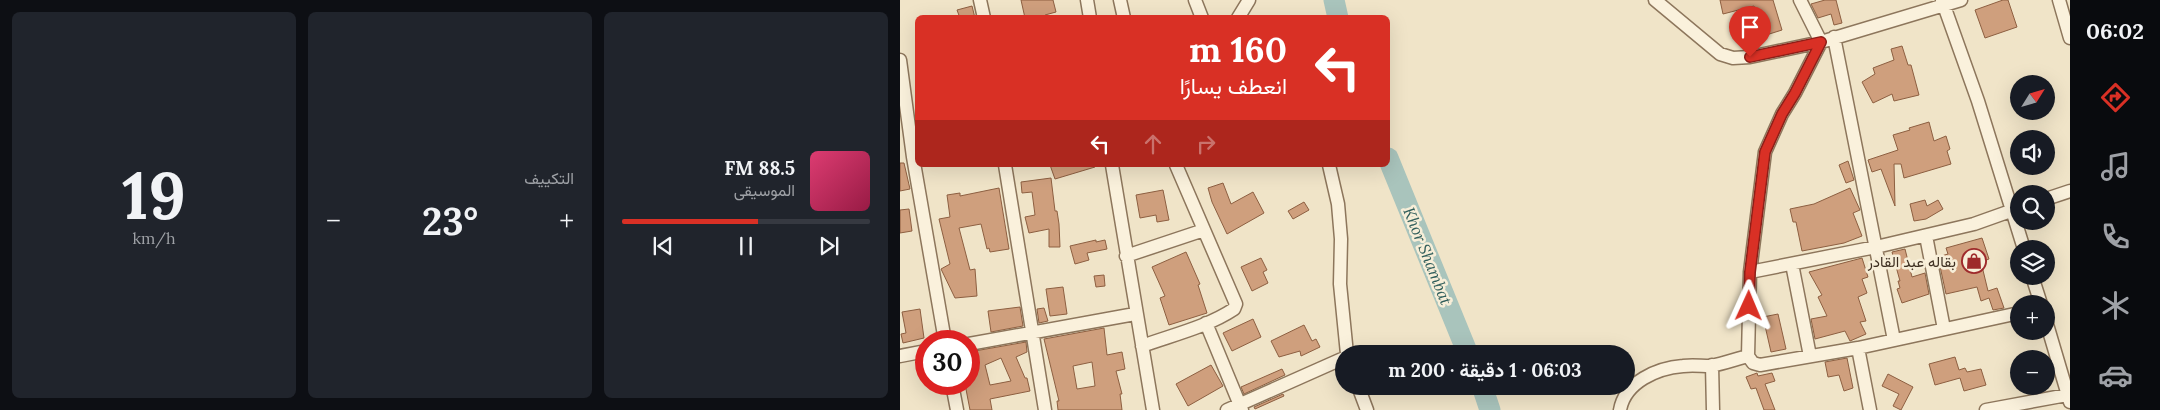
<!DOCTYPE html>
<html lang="ar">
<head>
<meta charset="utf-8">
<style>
  :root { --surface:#171b24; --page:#20242c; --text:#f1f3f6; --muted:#9ea1a6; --line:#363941; --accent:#d93025 }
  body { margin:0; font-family:Lora,Vazirmatn,serif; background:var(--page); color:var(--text); direction:rtl; height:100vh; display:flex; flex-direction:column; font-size:19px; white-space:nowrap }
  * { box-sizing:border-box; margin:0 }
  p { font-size:16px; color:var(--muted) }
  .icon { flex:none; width:28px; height:28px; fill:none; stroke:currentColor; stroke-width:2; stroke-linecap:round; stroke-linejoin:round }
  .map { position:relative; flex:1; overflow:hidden; direction:ltr }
  .drawer { display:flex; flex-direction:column; gap:12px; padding:12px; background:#0d0f14; width:900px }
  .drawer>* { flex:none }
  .guide { position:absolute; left:15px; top:15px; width:475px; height:152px; border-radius:8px; box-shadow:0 5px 20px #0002; direction:rtl; background:#d93025; color:#fff; overflow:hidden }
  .needle { width:32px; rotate:53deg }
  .fabs { position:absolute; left:1110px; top:75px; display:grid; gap:10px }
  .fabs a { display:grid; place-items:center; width:45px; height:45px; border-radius:50%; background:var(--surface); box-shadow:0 5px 20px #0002; font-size:25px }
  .speed { position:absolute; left:15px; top:330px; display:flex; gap:10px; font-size:25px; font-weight:700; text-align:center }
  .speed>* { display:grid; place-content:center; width:65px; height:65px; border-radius:50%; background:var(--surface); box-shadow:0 5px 20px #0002; line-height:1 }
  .speed .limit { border:8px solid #d22; background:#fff; color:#111 }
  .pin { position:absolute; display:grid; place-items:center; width:42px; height:42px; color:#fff; margin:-51px -21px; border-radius:50% 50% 50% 0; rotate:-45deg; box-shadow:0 0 5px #0007 }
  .pin .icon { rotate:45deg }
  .me { position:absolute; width:55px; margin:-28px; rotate:1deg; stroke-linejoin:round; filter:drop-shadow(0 0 4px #0008) }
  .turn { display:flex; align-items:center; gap:18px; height:105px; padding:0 20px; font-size:22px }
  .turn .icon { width:65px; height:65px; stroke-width:2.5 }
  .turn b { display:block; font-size:35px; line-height:42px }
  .lanes { display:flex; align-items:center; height:48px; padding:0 20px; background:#0003; justify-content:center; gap:25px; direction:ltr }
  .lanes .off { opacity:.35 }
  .big { font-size:38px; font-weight:700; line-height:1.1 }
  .drawer .tile { flex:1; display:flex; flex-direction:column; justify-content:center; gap:8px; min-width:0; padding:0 18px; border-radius:8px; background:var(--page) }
  .drawer .dial { align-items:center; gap:0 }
  .dial b { font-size:65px; line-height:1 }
  .song { display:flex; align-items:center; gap:15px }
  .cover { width:60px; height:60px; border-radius:8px; background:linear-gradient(135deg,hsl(340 70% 55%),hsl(340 70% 35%)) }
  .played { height:5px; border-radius:2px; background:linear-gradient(90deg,var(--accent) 55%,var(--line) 55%) }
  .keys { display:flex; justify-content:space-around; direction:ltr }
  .heat { display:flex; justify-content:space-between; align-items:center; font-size:28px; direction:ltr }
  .drawer .tiles { flex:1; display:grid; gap:12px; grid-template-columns:repeat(3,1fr) }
  .trip { position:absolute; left:435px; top:345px; width:300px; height:50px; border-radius:25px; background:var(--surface); box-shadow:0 5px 20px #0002; font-weight:700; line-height:50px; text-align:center; direction:rtl }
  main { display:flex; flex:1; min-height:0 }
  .menu { display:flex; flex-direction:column; width:90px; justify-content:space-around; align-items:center; background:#090b0e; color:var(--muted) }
  .menu .icon { width:35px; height:35px }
  .menu .active { color:var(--accent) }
  .menu b { font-size:22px; color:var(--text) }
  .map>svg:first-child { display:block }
</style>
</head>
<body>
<main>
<nav class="menu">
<b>06:02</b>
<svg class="icon active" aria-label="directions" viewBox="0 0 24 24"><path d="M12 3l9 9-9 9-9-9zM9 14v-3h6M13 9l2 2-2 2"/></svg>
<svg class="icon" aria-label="music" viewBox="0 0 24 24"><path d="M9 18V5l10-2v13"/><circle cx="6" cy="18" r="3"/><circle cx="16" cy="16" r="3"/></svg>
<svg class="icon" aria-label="phone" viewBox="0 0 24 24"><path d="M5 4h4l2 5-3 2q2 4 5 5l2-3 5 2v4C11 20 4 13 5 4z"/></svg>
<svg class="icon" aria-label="climate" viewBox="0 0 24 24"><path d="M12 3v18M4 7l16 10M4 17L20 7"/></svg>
<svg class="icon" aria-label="car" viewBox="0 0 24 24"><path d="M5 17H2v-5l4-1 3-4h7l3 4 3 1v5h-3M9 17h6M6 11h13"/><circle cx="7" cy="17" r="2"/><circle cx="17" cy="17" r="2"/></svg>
</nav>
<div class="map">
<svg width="1170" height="410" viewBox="0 0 1170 410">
  <rect width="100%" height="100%" fill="#f0e4c8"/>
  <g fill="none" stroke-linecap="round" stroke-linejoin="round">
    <path stroke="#a9c4bc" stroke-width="21" d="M434 0 438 18
      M488 158 568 354
      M582 386 590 410"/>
  </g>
  <path fill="#cf9f7d" stroke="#8d5f41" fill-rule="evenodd" d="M121 0H153L156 12 145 15 146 18H125Z
    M820 0H873L882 30 863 36 854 6 823 14Z
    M925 0H936L942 23 934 25 931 14 918 18 911 4Z
    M1103 0H1108L1117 27 1085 38 1075 10Z
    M72 6 75 18H60L57 10Z
    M1002 46 1008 65H1011L1019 95 994 101 992 94 973 103 962 82 975 74 973 68 994 60 991 49Z
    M1029 122 1034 141 1046 136 1050 149 1047 151 1051 164 1004 178 1001 164H994L995 206 981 169 972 172 968 160 998 150 993 135 1010 130 1009 128Z
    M948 161 954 180 946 183 939 165Z
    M0 163H4L10 189 0 191Z
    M150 165H194L195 167 155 179Z
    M151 178 155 211H157L159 224 160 247H149V229L129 233 125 217 135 215 132 192 122 193 121 182Z
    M323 183 331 204 353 192 364 213 327 234 312 202 308 188Z
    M99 188 109 249 90 252 89 248 87 249 81 224 59 228 70 270 75 269 77 296 55 298 41 269 50 264 39 219 50 217 47 195 60 193V196Z
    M950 188 960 210 953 213 962 236 944 243 902 251 896 222H893L890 209 914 204Z
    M263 190 269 220 257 222 256 215 240 218 236 195Z
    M1025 200 1027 206 1038 200 1043 209 1026 219 1014 221 1010 204Z
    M404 202 409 210 393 219 388 211Z
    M9 209 12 231 0 233V210Z
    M1082 238 1089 259 1081 262 1088 291 1097 288 1104 308 1093 310 1089 298 1081 301 1077 287 1046 294 1038 257 1048 254 1046 248Z
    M196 240V242L205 240 207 249 187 253 189 260 175 264 170 246Z
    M1005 249 1012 277 1025 273 1029 294 1002 303 997 289 1000 288 998 281H1000L992 252Z
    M286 252 300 284 298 285 307 313 269 325 260 298 265 296 252 267Z
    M361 258 367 270 363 272 368 283 352 291 341 267Z
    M962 258 968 277 962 279 967 293 958 297 966 321 960 322 966 334 950 341 945 331 915 339 911 319 927 316 918 297 922 295 909 272Z
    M204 275 205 286 196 287 194 276Z
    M163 287 167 314 150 316 146 289Z
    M120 307 123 326 91 332 88 311Z
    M144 308 148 321 139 323 137 309Z
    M20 309 24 338 3 343 1 334 6 333 2 312Z
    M878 314 886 349 871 352 863 317Z
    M353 319 361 337 332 351 323 333Z
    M404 325 412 341 416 339 420 347 401 356 400 351 379 357 371 341Z
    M204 328 207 355 222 352 225 369 216 371 222 394H220L222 410H158L157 401H159L144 339ZM192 362 195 386 177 389 173 366Z
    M126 342 127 352 116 357 125 378H127L130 391 90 399 92 410H70L65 384H69V352ZM101 358 111 381 90 385 85 365Z
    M1055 357 1059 370 1065 368 1067 372 1081 369 1086 385 1064 391 1060 378 1035 385 1029 364Z
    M947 358 953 388 944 391 939 375 928 377 925 362Z
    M311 365 323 386 288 406 276 384Z
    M382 369 385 375 344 394 341 387Z
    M857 373 858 376 872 373 875 381 865 384 875 410H864L856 388 851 389 846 377Z
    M988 374 1013 387 1001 410 993 406 999 394 982 386Z
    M383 394 384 396 355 409 354 407Z"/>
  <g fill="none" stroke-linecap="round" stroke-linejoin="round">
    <defs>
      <path id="minor" d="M80 0 84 18
        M187 0 190 18
        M220 0 224 18
        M295 0 302 18
        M755 0 820 54 833 58 850 57 921 42 1061 0
        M900 0 921 42
        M1042 0 1078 101 1124 249
        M1159 0 1170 38
        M338 18 349 0
        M934 37 994 340
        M921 42 895 93 882 114 865 152 850 272 848 356 853 363 860 365 958 348 1119 313
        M0 60 13 157 45 341
        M105 165 145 410
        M212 165 253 410
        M429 165 438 204 441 239 440 284 447 354
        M1146 199 1170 191
        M1026 236 1044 329
        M226 256 304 230
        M892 264 910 356
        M850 272 976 247 1074 224 1119 208
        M1132 276 1141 304
        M1146 321 1170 402
        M306 323 342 410
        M69 344 235 314
        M242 346C272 335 307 327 334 309L336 304 276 165
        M958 348 970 410
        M0 356 26 351
        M812 365 813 410
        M52 384 57 410
        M458 386 467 410
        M327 410 444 358
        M720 410C725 382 757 368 783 366 792 365 801 366 810 366 823 364 836 359 848 356
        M1086 410 1167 395"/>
    </defs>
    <use href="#minor" stroke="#8d765c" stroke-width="15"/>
    <use href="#minor" stroke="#faf1dc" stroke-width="12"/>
  </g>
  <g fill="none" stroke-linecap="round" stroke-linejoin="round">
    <defs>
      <path id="route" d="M849 306 850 272 865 152 882 114 895 93 921 42 850 57"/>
    </defs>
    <use href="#route" stroke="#8d1f18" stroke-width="12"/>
    <use href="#route" stroke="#d93025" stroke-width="9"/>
  </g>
  <defs>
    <symbol id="shop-ring" viewBox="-11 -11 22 22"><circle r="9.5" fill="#f7eed8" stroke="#9e2a2b" stroke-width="1.5"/><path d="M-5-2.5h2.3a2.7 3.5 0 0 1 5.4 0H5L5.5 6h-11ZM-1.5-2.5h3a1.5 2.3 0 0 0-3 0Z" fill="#9e2a2b"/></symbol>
  </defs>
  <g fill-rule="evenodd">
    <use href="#shop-ring" x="1060" y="247" width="28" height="28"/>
  </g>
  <g text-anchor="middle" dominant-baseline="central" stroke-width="5" stroke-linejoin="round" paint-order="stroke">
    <g font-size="15" fill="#3d2e20" stroke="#f7eed8" text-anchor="end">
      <text x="1056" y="261">بقاله عبد القادر</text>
    </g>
    <g font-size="16" font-style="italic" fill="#2f5d5a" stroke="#f7eed8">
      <text transform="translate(528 256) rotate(68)">Khor Shambat</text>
    </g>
  </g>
</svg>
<div class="fabs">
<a><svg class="needle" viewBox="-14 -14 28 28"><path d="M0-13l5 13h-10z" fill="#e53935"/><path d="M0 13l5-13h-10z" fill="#9ea1a6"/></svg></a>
<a><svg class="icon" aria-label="sound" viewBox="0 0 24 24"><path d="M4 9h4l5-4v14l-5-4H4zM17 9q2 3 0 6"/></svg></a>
<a><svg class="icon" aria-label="search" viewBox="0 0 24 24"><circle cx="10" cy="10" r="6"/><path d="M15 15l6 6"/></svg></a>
<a><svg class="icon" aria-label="layers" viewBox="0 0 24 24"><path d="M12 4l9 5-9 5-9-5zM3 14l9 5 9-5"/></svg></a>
<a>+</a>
<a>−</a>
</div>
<div class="speed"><div class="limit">30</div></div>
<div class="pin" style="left:850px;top:57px;background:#d93025"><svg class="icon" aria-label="arrive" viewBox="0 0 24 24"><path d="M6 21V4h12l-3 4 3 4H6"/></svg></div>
<svg class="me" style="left:849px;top:306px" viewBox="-20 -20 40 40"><path d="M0-17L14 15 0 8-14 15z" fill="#d93025" stroke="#fff" stroke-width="4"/></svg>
<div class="trip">06:03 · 1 دقيقة · 200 m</div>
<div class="guide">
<div class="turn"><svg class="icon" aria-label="left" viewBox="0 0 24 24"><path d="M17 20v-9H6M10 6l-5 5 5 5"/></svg><div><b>160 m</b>انعطف يسارًا</div></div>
<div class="lanes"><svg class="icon" aria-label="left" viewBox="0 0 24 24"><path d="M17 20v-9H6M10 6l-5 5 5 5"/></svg><svg class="icon off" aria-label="ahead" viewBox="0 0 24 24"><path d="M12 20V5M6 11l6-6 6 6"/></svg><svg class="icon off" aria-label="right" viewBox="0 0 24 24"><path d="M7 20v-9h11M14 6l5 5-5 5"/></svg></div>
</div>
</div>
<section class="drawer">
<div class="tiles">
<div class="tile">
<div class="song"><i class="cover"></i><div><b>88.5 FM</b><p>الموسيقى</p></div></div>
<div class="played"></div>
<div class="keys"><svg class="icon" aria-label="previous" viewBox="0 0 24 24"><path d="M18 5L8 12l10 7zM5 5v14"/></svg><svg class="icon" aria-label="pause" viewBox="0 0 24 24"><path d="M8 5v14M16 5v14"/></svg><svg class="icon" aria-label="next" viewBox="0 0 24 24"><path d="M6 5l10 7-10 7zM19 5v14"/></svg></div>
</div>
<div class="tile"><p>التكييف</p>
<div class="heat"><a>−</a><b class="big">23°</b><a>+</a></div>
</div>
<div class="tile dial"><b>19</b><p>km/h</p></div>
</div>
</section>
</main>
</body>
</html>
